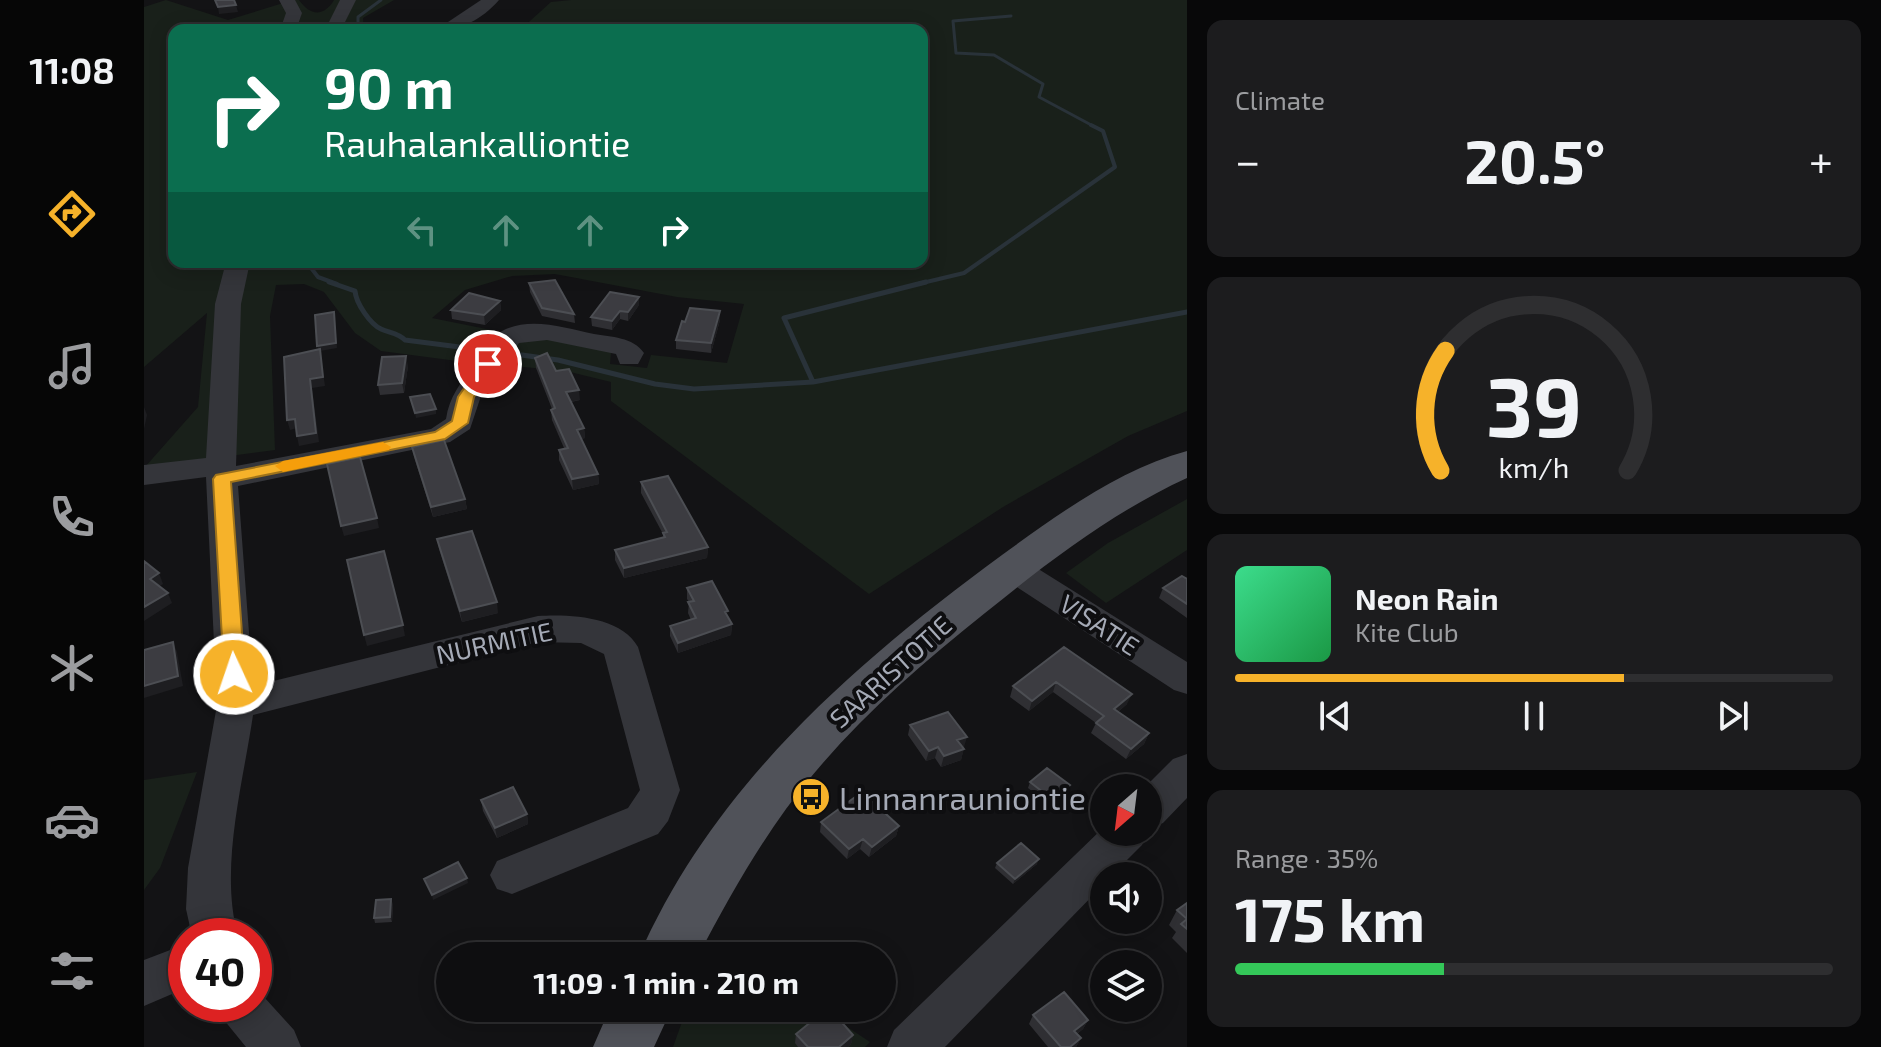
<!DOCTYPE html>
<html lang="en">
<head>
<meta charset="utf-8">
<style>
  :root { --surface:#0e0e10; --page:#1c1c1e; --text:#f1f3f6; --muted:#9b9c9f; --line:#2e2e30; --accent:#f6b22a }
  body { margin:0; font-family:"Exo 2",sans-serif; background:var(--page); color:var(--text); height:100vh; display:flex; flex-direction:column; font-size:30px; white-space:nowrap }
  * { box-sizing:border-box; margin:0 }
  p { font-size:26px; color:var(--muted) }
  .icon { flex:none; width:44px; height:44px; fill:none; stroke:currentColor; stroke-width:2; stroke-linecap:round; stroke-linejoin:round }
  .map { position:relative; flex:1; overflow:hidden }
  .side { display:flex; flex-direction:column; gap:20px; padding:20px; background:#080809; width:694px }
  .side>* { flex:none }
  .hud { position:absolute; left:24px; top:24px; width:760px; height:244px; border-radius:16px; box-shadow:0 4px 20px #0003,0 0 0 2px var(--line); background:#0b6e4f; color:#fff; overflow:hidden }
  .needle { width:52px; rotate:208deg }
  .fabs { position:absolute; left:946px; top:774px; display:grid; gap:16px }
  .fabs a { display:grid; place-items:center; width:72px; height:72px; border-radius:50%; background:var(--surface); box-shadow:0 4px 20px #0003,0 0 0 2px var(--line); font-size:40px }
  .speed { position:absolute; left:24px; top:918px; display:flex; gap:16px; font-size:40px; font-weight:700; text-align:center }
  .speed>* { display:grid; place-content:center; width:104px; height:104px; border-radius:50%; background:var(--surface); box-shadow:0 4px 20px #0003,0 0 0 2px var(--line); line-height:1 }
  .speed .limit { border:12px solid #d22; background:#fff; color:#111 }
  .pin { position:absolute; display:grid; place-items:center; width:68px; height:68px; color:#fff; margin:-34px; border:4px solid #fff; border-radius:50%; box-shadow:0 2px 8px #0007 }
  .me { position:absolute; width:88px; margin:-44px; rotate:357deg; stroke-linejoin:round; filter:drop-shadow(0 0 6px #0008) }
  .turn { display:flex; align-items:center; gap:28px; height:168px; padding:0 24px; font-size:36px }
  .turn .icon { width:104px; height:104px; stroke-width:2.5 }
  .turn b { display:block; font-size:56px; line-height:68px }
  .lanes { display:flex; align-items:center; height:76px; padding:0 24px; background:#0003; justify-content:center; gap:40px; direction:ltr }
  .lanes .off { opacity:.35 }
  .big { font-size:60px; font-weight:700; line-height:1.1 }
  .side .card { flex:1; display:flex; flex-direction:column; justify-content:center; gap:12px; min-width:0; padding:0 28px; border-radius:16px; background:var(--page) }
  .side .dial { align-items:center; gap:0 }
  .dial svg { height:208px; overflow:visible; fill:none; stroke:var(--line); stroke-width:7; stroke-linecap:round; text-anchor:middle }
  .dial text { fill:var(--text); stroke:none }
  .song { display:flex; align-items:center; gap:24px }
  .cover { width:96px; height:96px; border-radius:12px; background:linear-gradient(135deg,hsl(150 70% 55%),hsl(140 70% 35%)) }
  .played { height:8px; border-radius:4px; background:linear-gradient(90deg,var(--accent) 65%,var(--line) 65%) }
  .keys { display:flex; justify-content:space-around; direction:ltr }
  .heat { display:flex; justify-content:space-between; align-items:center; font-size:44px; direction:ltr }
  .charge { height:12px; border-radius:6px; background:linear-gradient(90deg,#34c759 35%,var(--line) 0) }
  .trip { position:absolute; left:292px; top:942px; width:460px; height:80px; border-radius:40px; background:var(--surface); box-shadow:0 4px 20px #0003,0 0 0 2px var(--line); font-weight:700; line-height:80px; text-align:center }
  main { display:flex; flex:1; min-height:0 }
  .menu { display:flex; flex-direction:column; width:144px; justify-content:space-around; align-items:center; background:#060606; color:var(--muted) }
  .menu .icon { width:56px; height:56px }
  .menu .active { color:var(--accent) }
  .menu b { font-size:36px; color:var(--text) }
  .map>svg:first-child { display:block }
</style>
</head>
<body>
<main>
<nav class="menu">
<b>11:08</b>
<svg class="icon active" aria-label="directions" viewBox="0 0 24 24"><path d="M12 3l9 9-9 9-9-9zM9 14v-3h6M13 9l2 2-2 2"/></svg>
<svg class="icon" aria-label="music" viewBox="0 0 24 24"><path d="M9 18V5l10-2v13"/><circle cx="6" cy="18" r="3"/><circle cx="16" cy="16" r="3"/></svg>
<svg class="icon" aria-label="phone" viewBox="0 0 24 24"><path d="M5 4h4l2 5-3 2q2 4 5 5l2-3 5 2v4C11 20 4 13 5 4z"/></svg>
<svg class="icon" aria-label="climate" viewBox="0 0 24 24"><path d="M12 3v18M4 7l16 10M4 17L20 7"/></svg>
<svg class="icon" aria-label="car" viewBox="0 0 24 24"><path d="M5 17H2v-5l4-1 3-4h7l3 4 3 1v5h-3M9 17h6M6 11h13"/><circle cx="7" cy="17" r="2"/><circle cx="17" cy="17" r="2"/></svg>
<svg class="icon" aria-label="filters" viewBox="0 0 24 24"><path d="M4 7h16M4 17h16"/><circle cx="9" cy="7" r="2"/><circle cx="15" cy="17" r="2"/></svg>
</nav>
<div class="map">
<svg width="1043" height="1047" viewBox="0 0 1043 1047">
  <rect width="100%" height="100%" fill="#131315"/>
  <path fill="#19201a" d="M22 0 84 20 149 0H155C166 16 180 17 190 0H250L219 18 220 30H30V262H778V30H376L407 2 427 0H1043V411L984 436 859 507 725 594 467 401V382L422 371 358 365 374 341 392 337 467 352 466 364 503 368 507 355 583 363 600 304 533 297 411 274 368 276 321 290 288 318 357 332 337 360 317 357 313 361 237 351 211 333 180 292 160 284 132 285 126 316 131 450 1 467 54 407 63 313 0 367V7Z
    M1043 499V550L962 603 922 573 964 543Z
    M53 772 16 868 0 890V780Z
    M543 1008H675L726 1042 721 1047H529Z"/>
  <g fill="none" stroke-linecap="round" stroke-linejoin="round">
    <path stroke="#293239" stroke-width="3" d="M867 16 809 21 812 53 850 55 899 84 895 97 951 127
      M214 30V17L237 0"/>
    <path stroke="#293239" stroke-width="4" d="M166 262 164 264 174 277 193 284
      M774 284 820 273 971 167 959 131 947 125"/>
    <path stroke="#293239" stroke-width="5" d="M185 282 211 291C212 303 226 324 237 329 246 333 254 333 261 340L339 350
      M363 353 414 360 511 384 550 389 669 382 1043 312
      M669 382 640 318 782 282"/>
    <path fill="#34353a" fill-rule="evenodd" d="M135 0H151L158 13 152 30H136L142 13Z
      M196 0H212L197 30H181Z
      M337 0H355C337 20 318 30 292 30Z
      M82 262H106L97 304 92 466 287 429 302 419C305 397 317 382 330 365 338 355 348 337 358 331 386 316 421 328 450 334 467 337 489 337 500 353L494 364H476L472 354 403 340 375 343 339 390 326 429 306 442 94 486 109 686 394 616C425 614 477 616 494 647L536 790 524 821 514 834 368 894 353 889 346 875 353 861 484 808 496 790 460 654 437 643 394 642 109 715C99 784 75 868 94 936H48L42 909 44 868 73 705 62 477 0 485V465L62 458 71 304Z
      M868 556 880 560 1043 662V694L1030 690 856 576 851 568 856 560Z
      M1043 754V798L1019 823 1004 829V788H1000L1029 759Z
      M960 827V832H1004L998 845 967 876H960V884L801 1047H743L750 1030Z
      M42 944V988L0 1006V960Z
      M110 986 150 1030 157 1047H102L80 1020 73 1004H110Z"/>
    <path fill="#505259" fill-rule="evenodd" d="M1043 451V478C969 512 904 562 841 613 768 671 697 734 642 809 608 856 581 905 554 956H495C570 785 711 663 858 555 913 515 976 469 1043 451Z
      M466 1008H528L510 1047H449Z"/>
  </g>
  <path fill="#2f2f33" d="M385 283 430 314 431 323 398 316 386 292Z
    M356 301 357 310 341 325 308 319 307 310Z
    M495 305 484 321 476 319 468 330 448 326 447 317Z
    M576 320 567 353 532 349V340Z
    M391 358 412 371 436 400 427 402 440 428 441 438 437 439 454 474 455 484 429 490 415 460V450L420 448 408 420 407 410 408 409 392 368Z
    M264 366 260 393 236 395 234 385Z
    M268 447 321 499 323 509 289 517 270 457Z
    M497 482 564 547 563 558 480 578 471 560V550L519 538V534L497 493Z
    M293 539 354 613 318 622 295 549Z
    M1043 579V618L1015 598 1019 588Z
    M543 588 584 618 588 624 587 635 534 653 526 636V626L547 620 544 613 545 602 543 599Z
    M920 647 983 704 974 712 1005 733 1000 744 982 759 947 733 952 723 909 692 885 711 866 697 869 686Z
    M766 725 820 747 817 760 797 767 791 758 782 761 764 735Z
    M886 782 926 785 924 790 906 805 884 788Z
    M337 800 383 814 384 824 353 838 339 811Z
    M677 822 755 826 752 836 725 857 716 849 703 859 676 832Z
    M853 863 893 864 869 884 851 868Z
    M1043 903V953L1028 938 1032 932 1025 925 1033 910Z
    M249 904 248 922 231 923 230 918Z
    M889 1015 944 1020 939 1029 933 1034 937 1038 932 1047H904L885 1024Z
    M652 1034 709 1035 707 1044 704 1047H654L651 1043Z"/>
  <path fill="#1e1e21" d="M92 5 94 12 75 14 74 7Z
    M495 297V305L484 321V312Z
    M356 301 357 310 341 325 340 315Z
    M476 311V319L468 330V321Z
    M576 311V320L567 353V343Z
    M190 312 193 348 176 351 181 386 168 388 175 442 155 446 153 436 166 379 175 351 173 346Z
    M262 356 264 366 260 393 258 383Z
    M435 390 436 400 423 402 422 392Z
    M0 407 3 415 0 429Z
    M292 409V414L272 418 271 413Z
    M151 419 153 428 146 430 143 420Z
    M440 428 441 438 434 440 433 430Z
    M454 474 455 484 429 490 428 479Z
    M321 499 323 509 289 517 287 507Z
    M233 518 235 528 200 536 197 526Z
    M564 547 563 558 480 578V568Z
    M15 573 19 584 11 589 6 579Z
    M24 593 28 603 0 621V607Z
    M353 602 354 613 318 622 316 611Z
    M588 624 587 635 534 653V643Z
    M259 625 261 636 223 646 220 635Z
    M29 642 33 652 39 686 0 698V686Z
    M912 682 909 692 885 711 888 701Z
    M988 694 983 704 966 719 970 709Z
    M1005 733 1000 744 982 759 987 749Z
    M823 737 820 747 810 750 813 740Z
    M794 747 791 758 782 761 785 751Z
    M820 749 817 760 797 767 800 756Z
    M926 785 924 790 906 805 909 800Z
    M383 814 384 824 353 838 351 828Z
    M755 826 752 836 725 857 728 847Z
    M719 839 716 849 703 859 705 849Z
    M895 859 893 864 869 884 871 879Z
    M323 878 324 883 289 900 288 895Z
    M247 899 249 904 248 922 246 917Z
    M944 1020 939 1029 925 1040 930 1031Z
    M709 1035 707 1044 704 1047H695Z
    M937 1038 932 1047H926Z"/>
  <path fill="#3c3c41" stroke="#4c4e53" stroke-width="2" d="M71 0H90L92 5 74 7Z
    M411 280 430 314 398 308 385 283Z
    M466 292 495 297 484 312 476 311 468 321 447 317Z
    M325 293 356 301 340 315 307 310Z
    M546 308 576 311 567 343 532 340 538 321 541 322Z
    M190 312 192 343 173 346 171 315Z
    M176 349 179 377 166 379 172 433 153 436 151 419 143 420 140 357Z
    M403 353 412 371 425 369 435 390 422 392 440 428 433 430 454 474 428 479 415 450 424 448 407 410 411 408 391 358Z
    M262 356 258 383 234 385 238 357Z
    M286 394 292 409 271 413 266 397Z
    M300 440 321 499 287 507 268 447Z
    M216 457 233 518 197 526 183 464Z
    M524 476 564 547 480 568 471 550 521 537 519 533 523 532 497 482Z
    M328 531 353 602 316 611 293 539Z
    M240 551 259 625 220 635 203 560Z
    M0 561 15 573 6 579 24 593 0 607Z
    M1038 576 1043 579V604L1019 588Z
    M568 581 584 611 581 612 588 624 534 643 526 626 552 618 544 602 550 601 543 588Z
    M29 642 34 676 0 686V650Z
    M920 647 988 694 970 709 1005 733 987 749 952 723 960 716 912 682 888 701 869 686Z
    M804 712 823 737 813 740 820 749 800 756 794 747 785 751 766 725Z
    M903 768 926 785 909 800 886 782Z
    M369 787 383 814 351 828 337 800Z
    M718 792 755 826 728 847 719 839 705 849 677 822Z
    M877 843 895 859 871 879 853 863Z
    M314 862 323 878 288 895 280 879Z
    M247 899 246 917 230 918 232 900Z
    M1043 903V919L1033 910Z
    M1043 919V929L1037 924Z
    M920 992 944 1020 930 1031 937 1038 926 1047H917L889 1015Z
    M684 1008H685L709 1035 695 1047H664L652 1034Z"/>
  <path fill="#f6b22a" stroke="#a0741b" stroke-width="2" d="M344 359 352 364 330 397 324 423 301 439 87 482 101 674 98 679H83L80 674 69 479 72 475 291 432 308 421 314 397 339 361Z"/>
  <path fill="#f59e0b" d="M239 442 247 447 245 450 139 472 131 466 139 461Z"/>
  <defs>
    <symbol id="bus-disc" viewBox="-11 -11 22 22"><circle r="9.5" fill="#f6b22a" stroke="#0e0e10"/><path d="M-5-6H5V4H4V6H2V4H-2V6H-4V4H-5ZM-3.5-4V0h7V-4ZM-3.5 1.2v1.5H-2V1.2ZM2 1.2v1.5H3.5V1.2Z" fill="#111"/></symbol>
  </defs>
  <g fill-rule="evenodd">
    <use href="#bus-disc" x="645" y="775" width="44" height="44"/>
  </g>
  <g text-anchor="middle" dominant-baseline="central" stroke-width="8" stroke-linejoin="round" paint-order="stroke">
    <g font-size="26" fill="#a5aab6" stroke="#0e0e10">
      <text transform="translate(956 624) rotate(33)">VISATIE</text>
      <text transform="translate(350 642) rotate(-12)">NURMITIE</text>
      <text transform="translate(746 671) rotate(-42)">SAARISTOTIE</text>
    </g>
    <g font-size="32" fill="#a5aab6" stroke="#0e0e10" text-anchor="start">
      <text x="695" y="797">Linnanrauniontie</text>
    </g>
  </g>
</svg>
<div class="fabs">
<a><svg class="needle" viewBox="-14 -14 28 28"><path d="M0-13l5 13h-10z" fill="#e53935"/><path d="M0 13l5-13h-10z" fill="#9b9c9f"/></svg></a>
<a><svg class="icon" aria-label="sound" viewBox="0 0 24 24"><path d="M4 9h4l5-4v14l-5-4H4zM17 9q2 3 0 6"/></svg></a>
<a><svg class="icon" aria-label="layers" viewBox="0 0 24 24"><path d="M12 4l9 5-9 5-9-5zM3 14l9 5 9-5"/></svg></a>
</div>
<div class="speed"><div class="limit">40</div></div>
<div class="pin" style="left:344px;top:364px;background:#d93025"><svg class="icon" aria-label="arrive" viewBox="0 0 24 24"><path d="M6 21V4h12l-3 4 3 4H6"/></svg></div>
<svg class="me" style="left:90px;top:674px" viewBox="-20 -20 40 40"><circle r="17" fill="#f6b22a" stroke="#fff" stroke-width="3"/><path d="M0-11L8 9 0 5-8 9z" fill="#fff"/></svg>
<div class="trip">11:09 · 1 min · 210 m</div>
<div class="hud">
<div class="turn"><svg class="icon" aria-label="right" viewBox="0 0 24 24"><path d="M7 20v-9h11M14 6l5 5-5 5"/></svg><div><b>90 m</b>Rauhalankalliontie</div></div>
<div class="lanes"><svg class="icon off" aria-label="left" viewBox="0 0 24 24"><path d="M17 20v-9H6M10 6l-5 5 5 5"/></svg><svg class="icon off" aria-label="ahead" viewBox="0 0 24 24"><path d="M12 20V5M6 11l6-6 6 6"/></svg><svg class="icon off" aria-label="ahead" viewBox="0 0 24 24"><path d="M12 20V5M6 11l6-6 6 6"/></svg><svg class="icon" aria-label="right" viewBox="0 0 24 24"><path d="M7 20v-9h11M14 6l5 5-5 5"/></svg></div>
</div>
</div>
<section class="side">
<div class="card"><p>Climate</p>
<div class="heat"><a>−</a><b class="big">20.5°</b><a>+</a></div>
</div>
<div class="card dial"><svg viewBox="0 0 100 80">
<path d="M14 69A42 42 0 1 1 86 69"/>
<path d="M14 69A42 42 0 0 1 16 23" stroke="#f6b22a"/>
<text x="50" y="56" font-size="32" font-weight="700">39</text>
<text x="50" y="72" font-size="11">km/h</text>
</svg></div>
<div class="card">
<div class="song"><i class="cover"></i><div><b>Neon Rain</b><p>Kite Club</p></div></div>
<div class="played"></div>
<div class="keys"><svg class="icon" aria-label="previous" viewBox="0 0 24 24"><path d="M18 5L8 12l10 7zM5 5v14"/></svg><svg class="icon" aria-label="pause" viewBox="0 0 24 24"><path d="M8 5v14M16 5v14"/></svg><svg class="icon" aria-label="next" viewBox="0 0 24 24"><path d="M6 5l10 7-10 7zM19 5v14"/></svg></div>
</div>
<div class="card"><p>Range · 35%</p><b class="big">175 km</b><div class="charge"></div></div>
</section>
</main>
</body>
</html>
